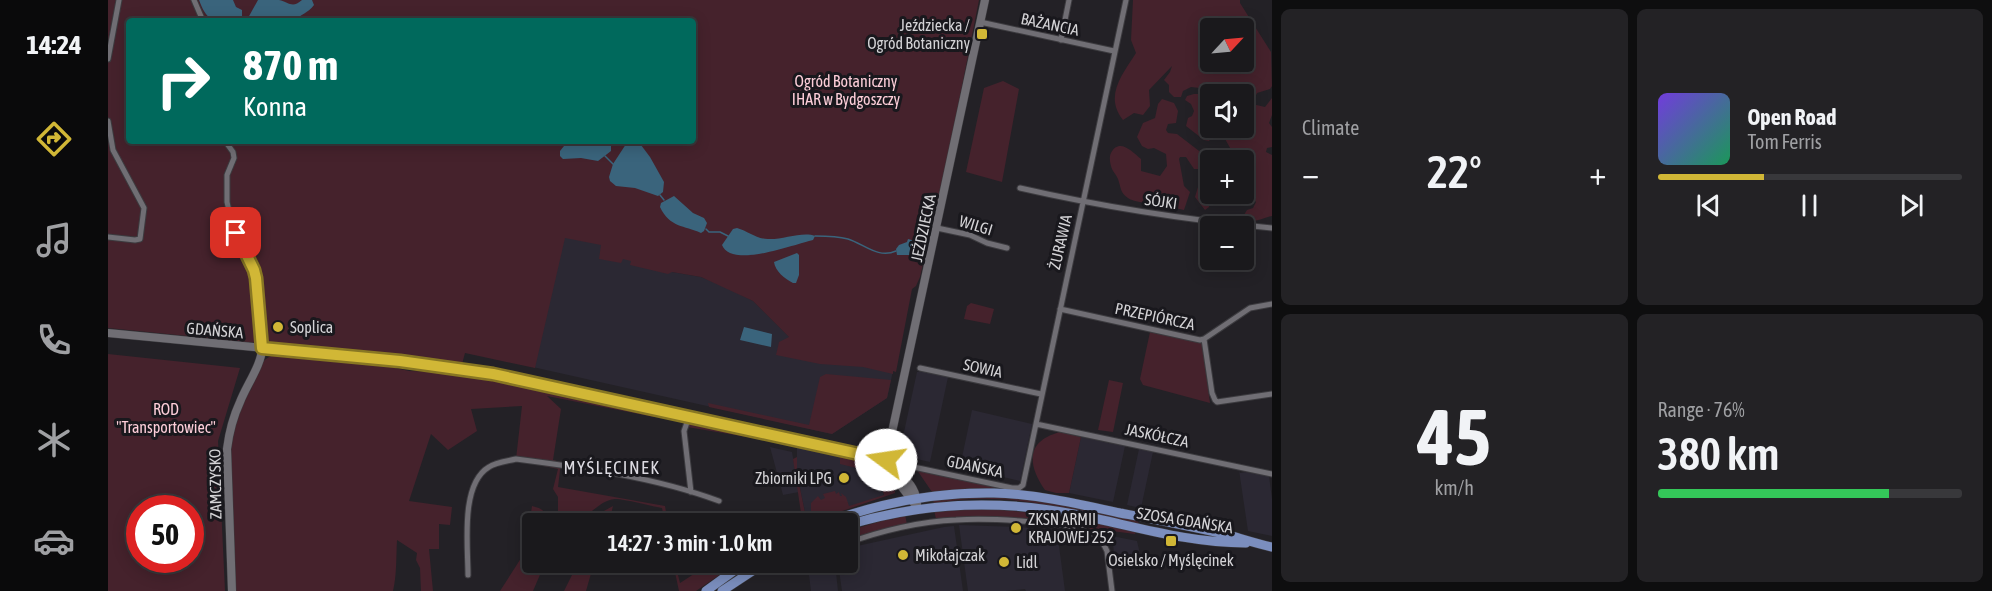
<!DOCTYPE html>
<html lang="en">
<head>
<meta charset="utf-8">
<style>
  :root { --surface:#1a191c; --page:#232225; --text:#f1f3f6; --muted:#9fa0a3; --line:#38383b; --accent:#d1b736 }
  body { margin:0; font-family:"Asap Condensed",sans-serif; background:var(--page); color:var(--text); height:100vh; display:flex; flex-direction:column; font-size:22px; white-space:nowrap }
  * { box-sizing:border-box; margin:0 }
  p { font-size:20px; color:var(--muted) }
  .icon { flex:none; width:33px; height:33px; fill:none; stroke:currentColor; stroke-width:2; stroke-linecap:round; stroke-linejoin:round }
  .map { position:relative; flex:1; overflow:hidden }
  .drawer { display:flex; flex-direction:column; gap:9px; padding:9px; background:#0e0e0f; width:720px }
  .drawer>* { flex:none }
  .banner { position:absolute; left:18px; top:18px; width:570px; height:126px; border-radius:6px; box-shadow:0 3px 15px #0003,0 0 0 2px var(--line); background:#00695c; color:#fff; overflow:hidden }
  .needle { width:39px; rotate:64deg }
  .controls { position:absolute; left:1092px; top:18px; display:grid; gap:12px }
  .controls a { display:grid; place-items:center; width:54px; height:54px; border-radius:6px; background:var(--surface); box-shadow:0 3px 15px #0003,0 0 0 2px var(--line); font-size:30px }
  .speed { position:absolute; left:18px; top:495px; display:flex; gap:12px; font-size:30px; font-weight:700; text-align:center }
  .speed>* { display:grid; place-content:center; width:78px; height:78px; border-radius:50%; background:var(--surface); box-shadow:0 3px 15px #0003,0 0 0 2px var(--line); line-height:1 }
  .speed .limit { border:9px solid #d22; background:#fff; color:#111 }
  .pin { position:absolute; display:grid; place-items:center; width:51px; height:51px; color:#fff; margin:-26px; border-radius:12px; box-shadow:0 3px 9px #0006 }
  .me { position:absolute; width:66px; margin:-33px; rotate:284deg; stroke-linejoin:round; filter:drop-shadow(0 0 4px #0008) }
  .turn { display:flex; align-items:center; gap:21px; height:126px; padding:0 18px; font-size:27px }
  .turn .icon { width:78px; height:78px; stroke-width:2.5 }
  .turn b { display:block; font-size:42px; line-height:51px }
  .big { font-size:45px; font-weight:600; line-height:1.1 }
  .drawer .card { flex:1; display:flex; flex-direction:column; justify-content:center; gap:9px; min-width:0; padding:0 21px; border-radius:9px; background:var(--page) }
  .drawer .dial { align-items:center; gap:0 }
  .dial b { font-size:78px; line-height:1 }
  .song { display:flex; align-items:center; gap:18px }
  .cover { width:72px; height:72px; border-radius:9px; background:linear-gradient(135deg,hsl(260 70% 55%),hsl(150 70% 35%)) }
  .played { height:6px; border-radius:3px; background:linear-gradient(90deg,var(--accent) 35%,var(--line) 35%) }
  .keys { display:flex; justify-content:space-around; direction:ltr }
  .heat { display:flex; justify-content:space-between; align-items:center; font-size:33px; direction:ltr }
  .charge { height:9px; border-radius:4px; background:linear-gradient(90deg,#34c759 76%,var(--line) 0) }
  .drawer .tiles { flex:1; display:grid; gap:9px; grid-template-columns:repeat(2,1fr) }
  .trip { position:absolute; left:414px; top:513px; width:336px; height:60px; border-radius:6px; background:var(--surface); box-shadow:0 3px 15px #0003,0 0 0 2px var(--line); font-weight:600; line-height:60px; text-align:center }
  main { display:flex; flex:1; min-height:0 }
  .tab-bar { display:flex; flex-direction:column; width:108px; justify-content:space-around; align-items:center; background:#0a0a0b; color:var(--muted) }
  .tab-bar .icon { width:42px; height:42px }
  .tab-bar .on { color:var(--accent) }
  .tab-bar b { font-size:27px; color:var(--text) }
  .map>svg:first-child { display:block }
</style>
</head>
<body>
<main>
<nav class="tab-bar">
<b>14:24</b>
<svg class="icon on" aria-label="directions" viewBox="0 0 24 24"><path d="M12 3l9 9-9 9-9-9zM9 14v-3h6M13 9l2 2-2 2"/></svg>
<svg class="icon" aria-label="music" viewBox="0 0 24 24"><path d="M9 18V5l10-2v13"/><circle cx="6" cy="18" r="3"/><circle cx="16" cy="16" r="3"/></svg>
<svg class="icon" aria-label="phone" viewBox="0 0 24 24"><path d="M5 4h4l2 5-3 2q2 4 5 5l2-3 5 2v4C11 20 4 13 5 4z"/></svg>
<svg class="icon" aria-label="climate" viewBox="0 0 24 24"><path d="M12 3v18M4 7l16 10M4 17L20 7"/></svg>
<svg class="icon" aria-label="car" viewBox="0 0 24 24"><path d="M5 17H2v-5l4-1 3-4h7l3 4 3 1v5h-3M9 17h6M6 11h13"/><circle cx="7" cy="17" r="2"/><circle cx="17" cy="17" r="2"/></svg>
</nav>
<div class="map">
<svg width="1164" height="591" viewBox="0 0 1164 591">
  <rect width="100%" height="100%" fill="#232126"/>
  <path fill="#2b2833" d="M336 179 564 272 593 277 615 286 645 301 691 347 785 371 779 398 724 434 357 352Z
    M817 371 840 377 822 462 791 455 809 372Z
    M864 410 924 424 912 481 852 467Z
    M973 437 1017 446 1005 502 961 493Z
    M689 444 734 456 770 473 776 496 699 522 689 474Z
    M662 447 684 452 691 492 675 495Z
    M1031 449 1045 452 1033 508 1019 505Z
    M1131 470 1132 473 1138 472 1161 476 1164 499V536L1140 531Z
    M851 525 910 527 949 531 957 591H918L917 589 898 591H860Z
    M846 526 855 591H734L730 563 740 562V548L836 527Z
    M1004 536 1029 541 1032 554 1023 555 1024 560 1007 561Z
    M702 563H727L730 591H703L700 567Z"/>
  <path fill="#45222c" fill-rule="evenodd" d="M0 0H871L841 152 812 277 808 286 804 289 788 372 785 371V374L755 367 712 364 668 355 671 342 681 337 645 301 593 277 564 272 560 274 522 265 523 261 515 259 513 263 491 259 493 245 457 238 427 368 357 353 354 364 0 328ZM21 21H585V141H21Z
    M1025 0H1132V3L1163 52 1164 86 1162 89 1149 93 1144 104 1157 107 1164 98V115L1161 123 1164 127V147L1159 148 1158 152 1164 155V216C1153 218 1145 226 1136 215L1139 210 1145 208 1148 202 1142 196 1143 192 1139 182 1141 166 1138 160 1126 155 1111 128H1136V94H1104L1101 89 1083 87 1075 91 1073 97H1066L1061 92V85L1056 80 1062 72 1064 66 1041 90 1042 106 1035 115 1026 113 1015 120C996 96 1014 75 1028 53L1023 40ZM1136 28V62H1102V28Z
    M895 81 911 89 894 182 858 172 876 88Z
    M1086 94H1092L1099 106 1102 108V121L1100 126 1104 135 1101 141 1096 140 1078 126 1080 118 1084 116 1086 111 1083 104 1077 100 1079 96Z
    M1054 99 1066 103 1070 111 1068 123 1060 124 1058 130 1060 133 1069 134 1095 154 1097 164 1090 169H1086L1078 157H1072L1071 159 1076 186 1082 192 1076 210 1067 208 1061 204C1053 205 1026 203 1020 198 1012 193 1013 187 1010 179 1008 174 1004 171 1003 166 1002 162 1001 157 1003 153 1011 137 1025 152 1033 159V171L1052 176 1059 166 1058 154 1046 148 1040 149 1034 146 1029 137 1035 123 1047 118 1050 104Z
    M1102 181V194H1121L1120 201H1118L1103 195 1100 198 1101 207 1097 210 1087 197 1090 187 1100 188Z
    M863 303 886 309 882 324 856 319 859 306Z
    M1042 332 1094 343 1102 403 1035 385 1032 379Z
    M175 353 225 362 274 365 301 371 338 372 426 386 546 413 548 415 546 417 439 396 453 409 445 460 453 462 450 487 557 506 560 523H557L554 508C542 506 518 499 507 499 486 501 484 523 455 517L450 511V497L445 489 450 469 431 465V462L408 459 414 406 363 409 369 431 340 450 323 434 301 501 344 507 342 525 331 524V549H321L325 591H313L312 568 308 560 309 553 289 540C288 557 289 574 285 591H126L120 469 126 427 139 392 143 390C149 371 152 355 175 353Z
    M0 354 132 368 110 441 117 591H0ZM82 508V560H32V508Z
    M718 374 783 380 779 398 724 434 601 407 600 403 701 425 712 377Z
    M1001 380 1015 383 1005 432 990 430Z
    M584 422 647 434 651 437V439L579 427Z
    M952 432 973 437 961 493H948L937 490C919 464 918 441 952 432Z
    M737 455 762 461V464L774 472 787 491V493L708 520 703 515V503L710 496 713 500 717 498 715 494 727 491 728 494 731 492 732 496H734L733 493 738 497 741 506 776 495 769 473 732 464V457Z
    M689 457V474L699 522 698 524 667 523 693 513 685 459Z
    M809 470 889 488 891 489 824 492Z
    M879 497 926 500 1031 520 1030 524C963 510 894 489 826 504L825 500Z
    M424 506C436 509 437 511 439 523L424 524V562L437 563 425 591H392L417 552Z
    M505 506 501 523H479L485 517Z
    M880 509C930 512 979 521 1028 531L1027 534 988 529 985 532C932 521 881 513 828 519L826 510Z
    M797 514 799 525 740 541V531L783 518 784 520 787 517Z
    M470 563H486L478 591H456Z
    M565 563H567L572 583 603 563H629L588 591H571Z"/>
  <path fill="#3a647c" d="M91 0H125L128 7 134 10V18L132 21C108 21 100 25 91 0Z
    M150 0C157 0 164 0 171 0 181 2 184 9 194 0H204L206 5C200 13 193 14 186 21H141L140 18Z
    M460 141H501L503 146V151L490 161 473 158 455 159 452 156V151Z
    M520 141H530L542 157 556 182 555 192 550 196 527 188 508 186 502 181 501 177 505 164Z
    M566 196 585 213 596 218 599 223 596 231 593 233C576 225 562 228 552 207L553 203Z
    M629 228C640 231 648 239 660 239 674 240 695 231 707 236L705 240C687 244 623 269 614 245L625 229Z
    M800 239 807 241 809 250 805 255H789L788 249 791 245 799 242Z
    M689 253 691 255V275L688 283H685C677 279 667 271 666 262Z
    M636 327 664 334 663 347 632 340Z"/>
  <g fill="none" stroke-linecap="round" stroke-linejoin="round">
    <path stroke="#3a647c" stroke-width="1.5" d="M452 141 459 144
      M497 156 505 164
      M552 195 556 200
      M598 229 601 232H612L620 236
      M707 236C718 236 729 236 740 239 756 244 770 259 788 251"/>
    <defs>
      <path id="street" d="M86 0 95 21
        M872 22 1006 51
        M953 40 961 0
        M0 59 11 0
        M0 121 5 150 36 208 32 239 27 240 0 237
        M117 141 125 152 126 158 119 175V202L124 224 148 278 154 348
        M912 188C995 207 1079 220 1164 228
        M829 228 862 235 879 243 899 248
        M952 309 1092 340 1096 339 1142 308 1164 304
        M1096 339 1104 393 1107 400 1109 402 1164 394
        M812 368 933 394
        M581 417 576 431 583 492
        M928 424 1164 474
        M782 462 904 488H911L915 485 1018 0
        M740 543C772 531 814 521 848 520 876 518 962 521 985 534 992 538 996 544 999 551L1004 591
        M360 575C360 546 352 484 381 467 388 462 400 461 408 459 477 468 546 477 611 501"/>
      <path id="secondary" d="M0 333 292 361 339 367 422 382 782 462C796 479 810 486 809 508
        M795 477 796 470 802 466
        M806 503 778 466V460L877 0
        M124 591 119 449C121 433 125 417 132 402 138 386 154 364 154 348"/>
      <path id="primary" d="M715 524C770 503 827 492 886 493 928 494 971 504 1012 513 1049 520 1087 527 1124 536 1138 540 1150 544 1164 547
        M740 525C815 502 893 499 971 515 1026 526 1080 543 1138 543
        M598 591 638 562
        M614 591 658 562"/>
    </defs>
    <use href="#street" stroke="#3c3b3f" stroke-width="7"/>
    <use href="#secondary" stroke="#3c3b3f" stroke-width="9"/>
    <use href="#primary" stroke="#3c3b3f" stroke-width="10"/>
    <use href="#street" stroke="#706e74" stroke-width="5"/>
    <use href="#secondary" stroke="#706e74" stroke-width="8"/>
    <use href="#primary" stroke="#7b8ebe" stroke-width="9"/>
  </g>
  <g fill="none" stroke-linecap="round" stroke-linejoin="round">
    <defs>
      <path id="route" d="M128 233 146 270 148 278 154 348 292 361 385 374 778 460"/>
    </defs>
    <use href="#route" stroke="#887723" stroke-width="15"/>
    <use href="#route" stroke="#d1b736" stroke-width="10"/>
  </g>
  <g fill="#d1b736" stroke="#19181d" stroke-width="2">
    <rect x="868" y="28" width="12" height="12" rx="3"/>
    <circle cx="170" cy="327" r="6"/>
    <circle cx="736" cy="478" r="6"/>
    <circle cx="908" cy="528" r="6"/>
    <rect x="1057" y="535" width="12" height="12" rx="3"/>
    <circle cx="795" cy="555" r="6"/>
    <circle cx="896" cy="562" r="6"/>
  </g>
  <g text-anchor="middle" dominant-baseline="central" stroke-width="6" stroke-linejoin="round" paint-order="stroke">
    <g font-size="16" fill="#d4d3d6" stroke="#19181d">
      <text transform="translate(942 24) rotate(12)">BAŻANCIA</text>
      <text transform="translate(1053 201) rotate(8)">SÓJKI</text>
      <text transform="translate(868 225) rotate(17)">WILGI</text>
      <text transform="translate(815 228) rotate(-78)">JEŹDZIECKA</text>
      <text transform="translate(952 242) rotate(-77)">ŻURAWIA</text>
      <text transform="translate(1047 316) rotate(12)">PRZEPIÓRCZA</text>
      <text transform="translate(107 330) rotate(5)">GDAŃSKA</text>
      <text transform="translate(875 368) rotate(12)">SOWIA</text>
      <text transform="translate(1049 435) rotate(12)">JASKÓŁCZA</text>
      <text transform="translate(867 466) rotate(12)">GDAŃSKA</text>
      <text transform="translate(107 484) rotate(-91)">ZAMCZYSKO</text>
      <text transform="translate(1077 520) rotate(9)">SZOSA GDAŃSKA</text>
    </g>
    <g font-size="16" fill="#d4d3d6" stroke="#19181d" text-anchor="start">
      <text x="862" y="25" text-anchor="end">Jeździecka /<tspan x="862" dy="18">Ogród Botaniczny</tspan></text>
      <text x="182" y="327">Soplica</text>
      <text x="724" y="478" text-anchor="end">Zbiorniki LPG</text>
      <text x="920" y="519">ZKSN ARMII<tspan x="920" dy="18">KRAJOWEJ 252</tspan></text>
      <text x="807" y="555">Mikołajczak</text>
      <text x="1063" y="560" text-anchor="middle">Osielsko / Myślęcinek</text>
      <text x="908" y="562">Lidl</text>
    </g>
    <g font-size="16" fill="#fdced9" stroke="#19181d">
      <text x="738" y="81">Ogród Botaniczny<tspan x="738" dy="18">IHAR w Bydgoszczy</tspan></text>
      <text x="58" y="409">ROD<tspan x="58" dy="18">"Transportowiec"</tspan></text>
    </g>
    <g font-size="18" letter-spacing="1.5" fill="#dcdae1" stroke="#19181d">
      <text x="504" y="467">MYŚLĘCINEK</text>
    </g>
  </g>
</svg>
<div class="controls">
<a><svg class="needle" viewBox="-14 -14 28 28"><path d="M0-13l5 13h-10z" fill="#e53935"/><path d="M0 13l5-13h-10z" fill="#9fa0a3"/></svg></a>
<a><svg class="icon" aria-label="sound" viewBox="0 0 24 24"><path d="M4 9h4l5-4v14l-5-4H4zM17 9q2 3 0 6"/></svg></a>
<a>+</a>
<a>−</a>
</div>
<div class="speed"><div class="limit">50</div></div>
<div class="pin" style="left:128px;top:233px;background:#d93025"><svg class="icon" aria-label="arrive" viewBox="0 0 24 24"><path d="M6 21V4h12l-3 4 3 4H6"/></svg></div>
<svg class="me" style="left:778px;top:460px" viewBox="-20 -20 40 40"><circle r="19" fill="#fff"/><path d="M0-13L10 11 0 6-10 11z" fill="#d1b736"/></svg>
<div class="trip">14:27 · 3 min · 1.0 km</div>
<div class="banner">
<div class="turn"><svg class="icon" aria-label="right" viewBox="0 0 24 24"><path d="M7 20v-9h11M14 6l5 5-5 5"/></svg><div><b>870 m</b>Konna</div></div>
</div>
</div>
<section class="drawer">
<div class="tiles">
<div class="card"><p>Climate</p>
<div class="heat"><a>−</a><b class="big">22°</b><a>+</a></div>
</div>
<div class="card">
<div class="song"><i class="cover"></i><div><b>Open Road</b><p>Tom Ferris</p></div></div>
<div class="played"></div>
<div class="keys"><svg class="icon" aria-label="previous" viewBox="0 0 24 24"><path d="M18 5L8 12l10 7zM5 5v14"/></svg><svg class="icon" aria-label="pause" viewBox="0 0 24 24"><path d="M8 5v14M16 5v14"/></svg><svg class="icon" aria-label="next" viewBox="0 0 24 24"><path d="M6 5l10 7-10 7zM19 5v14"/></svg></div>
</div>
<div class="card dial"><b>45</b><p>km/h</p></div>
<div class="card"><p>Range · 76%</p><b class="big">380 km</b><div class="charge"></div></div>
</div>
</section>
</main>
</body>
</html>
